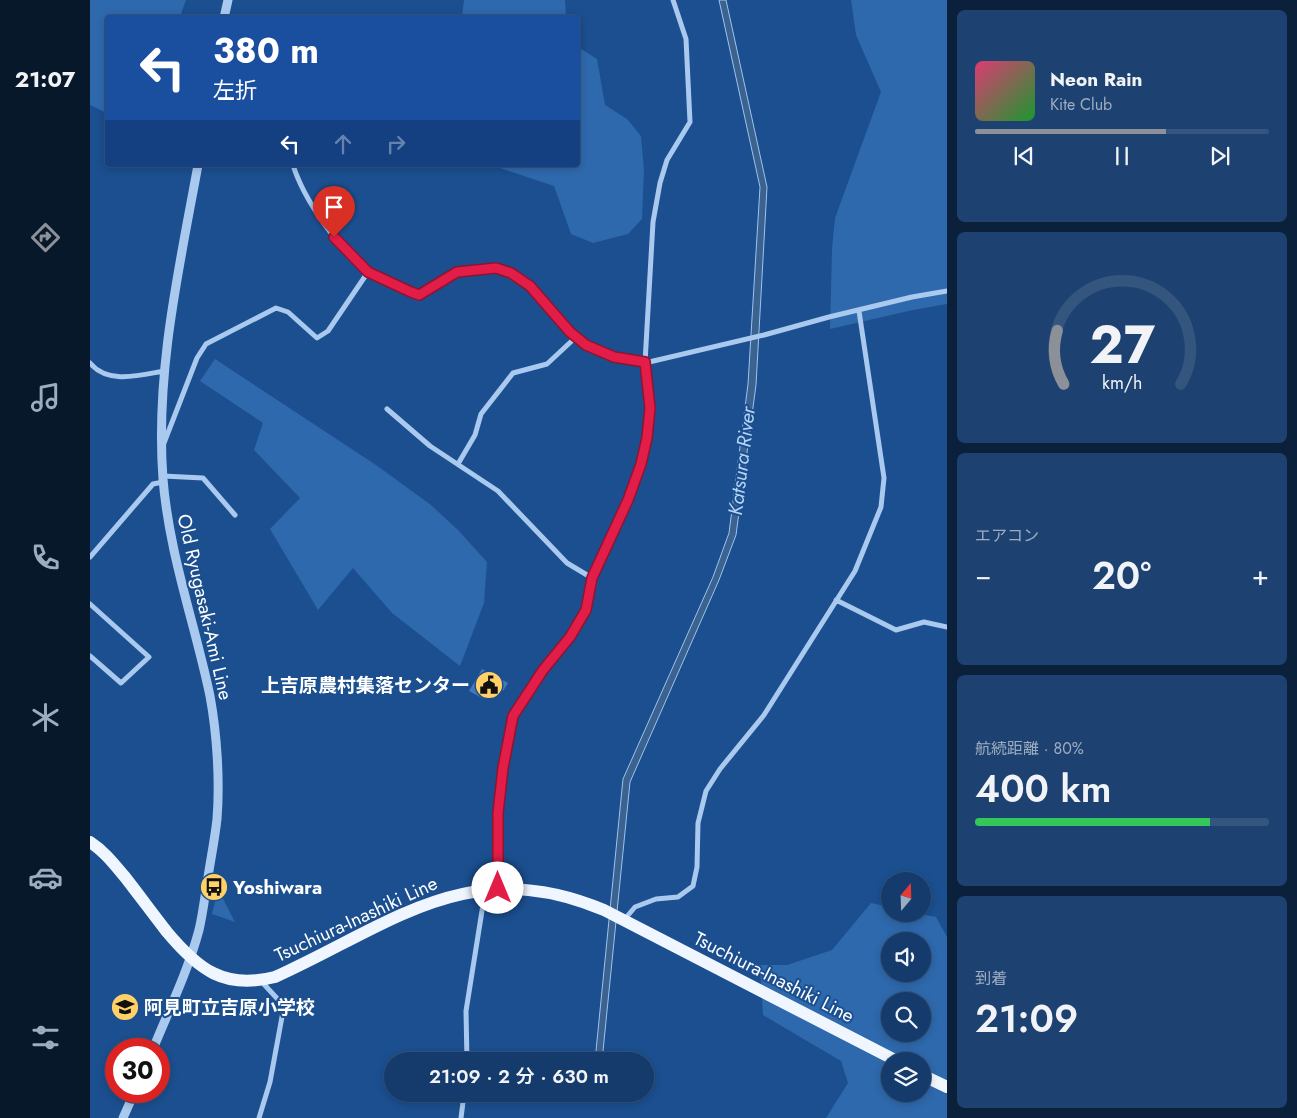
<!DOCTYPE html>
<html lang="ja">
<head>
<meta charset="utf-8">
<style>
  :root { --surface:#143b6b; --page:#1d4271; --text:#f1f3f6; --muted:#9dadc1; --line:#33557e; --accent:#8c9099 }
  body { margin:0; font-family:Jost,"Noto Sans JP",sans-serif; background:var(--page); color:var(--text); height:100vh; display:flex; flex-direction:column; font-size:19px; white-space:nowrap }
  * { box-sizing:border-box; margin:0 }
  p { font-size:16px; color:var(--muted) }
  .icon { flex:none; width:28px; height:28px; fill:none; stroke:currentColor; stroke-width:2; stroke-linecap:round; stroke-linejoin:round }
  .map { position:relative; flex:1; overflow:hidden }
  .details { display:flex; flex-direction:column; gap:10px; padding:10px; background:#0b203b; width:350px }
  .details>* { flex:none }
  .guide { position:absolute; left:15px; top:15px; width:475px; height:152px; border-radius:5px; box-shadow:0 2px 8px #0003,0 0 0 1px var(--line); background:#1a4fa0; color:#fff; overflow:hidden }
  .needle { width:32px; rotate:19deg }
  .fabs { position:absolute; left:791px; top:872px; display:grid; gap:10px }
  .fabs a { display:grid; place-items:center; width:50px; height:50px; border-radius:50%; background:var(--surface); box-shadow:0 2px 8px #0003,0 0 0 1px var(--line); font-size:25px }
  .speed { position:absolute; left:15px; top:1038px; display:flex; gap:10px; font-size:25px; font-weight:700; text-align:center }
  .speed>* { display:grid; place-content:center; width:65px; height:65px; border-radius:50%; background:var(--surface); box-shadow:0 2px 8px #0003,0 0 0 1px var(--line); line-height:1 }
  .speed .limit { border:8px solid #d22; background:#fff; color:#111 }
  .pin { position:absolute; display:grid; place-items:center; width:42px; height:42px; color:#fff; margin:-51px -21px; border-radius:50% 50% 50% 0; rotate:-45deg; box-shadow:0 0 5px #0007 }
  .pin .icon { rotate:45deg }
  .me { position:absolute; width:55px; margin:-28px; rotate:0deg; stroke-linejoin:round; filter:drop-shadow(0 0 4px #0008) }
  .turn { display:flex; align-items:center; gap:18px; height:105px; padding:0 25px; font-size:22px }
  .turn .icon { width:65px; height:65px; stroke-width:2.5 }
  .turn b { display:block; font-size:35px; line-height:42px }
  .lanes { display:flex; align-items:center; height:48px; padding:0 25px; background:#0003; justify-content:center; gap:25px; direction:ltr }
  .lanes .off { opacity:.35 }
  .big { font-size:38px; font-weight:600; line-height:1.1 }
  .details .tile { flex:1; display:flex; flex-direction:column; justify-content:center; gap:8px; min-width:0; padding:0 18px; border-radius:8px; background:var(--page) }
  .details .dial { align-items:center; gap:0 }
  .dial svg { height:130px; overflow:visible; fill:none; stroke:var(--line); stroke-width:7; stroke-linecap:round; text-anchor:middle }
  .dial text { fill:var(--text); stroke:none }
  .song { display:flex; align-items:center; gap:15px }
  .cover { width:60px; height:60px; border-radius:8px; background:linear-gradient(135deg,hsl(340 70% 55%),hsl(130 70% 35%)) }
  .played { height:5px; border-radius:2px; background:linear-gradient(90deg,var(--accent) 65%,var(--line) 65%) }
  .keys { display:flex; justify-content:space-around; direction:ltr }
  .heat { display:flex; justify-content:space-between; align-items:center; font-size:28px; direction:ltr }
  .charge { height:8px; border-radius:4px; background:linear-gradient(90deg,#34c759 80%,var(--line) 0) }
  .trip { position:absolute; left:294px; top:1052px; width:270px; height:50px; border-radius:25px; background:var(--surface); box-shadow:0 2px 8px #0003,0 0 0 1px var(--line); font-weight:600; line-height:50px; text-align:center }
  main { display:flex; flex:1; min-height:0 }
  .tabs { display:flex; flex-direction:column; width:90px; justify-content:space-around; align-items:center; background:#08182b; color:var(--muted) }
  .tabs .icon { width:35px; height:35px }
  .tabs .active { color:var(--accent) }
  .tabs b { font-size:22px; color:var(--text) }
  .map>svg:first-child { display:block }
</style>
</head>
<body>
<main>
<nav class="tabs">
<b>21:07</b>
<svg class="icon active" aria-label="directions" viewBox="0 0 24 24"><path d="M12 3l9 9-9 9-9-9zM9 14v-3h6M13 9l2 2-2 2"/></svg>
<svg class="icon" aria-label="music" viewBox="0 0 24 24"><path d="M9 18V5l10-2v13"/><circle cx="6" cy="18" r="3"/><circle cx="16" cy="16" r="3"/></svg>
<svg class="icon" aria-label="phone" viewBox="0 0 24 24"><path d="M5 4h4l2 5-3 2q2 4 5 5l2-3 5 2v4C11 20 4 13 5 4z"/></svg>
<svg class="icon" aria-label="climate" viewBox="0 0 24 24"><path d="M12 3v18M4 7l16 10M4 17L20 7"/></svg>
<svg class="icon" aria-label="car" viewBox="0 0 24 24"><path d="M5 17H2v-5l4-1 3-4h7l3 4 3 1v5h-3M9 17h6M6 11h13"/><circle cx="7" cy="17" r="2"/><circle cx="17" cy="17" r="2"/></svg>
<svg class="icon" aria-label="filters" viewBox="0 0 24 24"><path d="M4 7h16M4 17h16"/><circle cx="9" cy="7" r="2"/><circle cx="15" cy="17" r="2"/></svg>
</nav>
<div class="map">
<svg width="857" height="1118" viewBox="0 0 857 1118">
  <rect width="100%" height="100%" fill="#1b4f8f"/>
  <path fill="#2e69ad" fill-rule="evenodd" d="M0 0H96L90 17 18 18 17 113 0 105Z
    M374 0H475L476 17H372Z
    M761 0H857V304L823 310 740 329 742 249 745 218 791 92 766 35Z
    M488 47 507 59 515 105 537 119 551 136 554 170 552 219 538 234 503 243 481 234 464 186 401 165H488Z
    M125 359 286 465 341 505 368 530 397 562 394 603 370 666 302 613 263 568 228 610 180 529 210 498 164 450 173 423 110 381Z
    M128 889 145 922 122 914Z
    M781 903 800 907V914H830L846 917 857 937V1118H736L758 1083 751 1061 673 1015 670 965H697L742 950ZM800 941H832V974H800ZM800 1001H832V1034H800ZM800 1061H832V1094H800Z"/>
  <path fill="#3c6290" stroke="#9cc4f0" d="M629 0H636L677 187 666 385 646 535 629 580 540 782 512 1061H505L533 779 623 577 639 533 658 384 670 187Z"/>
  <path fill="#4478b7" d="M392 669 418 683 413 691 404 686 399 690 394 699 379 691Z"/>
  <g fill="none" stroke-linecap="round" stroke-linejoin="round">
    <path stroke="#a9c9ee" stroke-width="5" d="M203 165C214 200 248 248 277 271 286 279 317 291 329 295L367 272 405 267 421 273 440 286 480 332 496 345 524 357 555 363 674 335 739 317 822 297 857 291
      M0 363C18 385 51 375 74 371
      M297 409 340 446 408 491 477 563 502 578
      M74 443 107 358 116 344 186 308 198 312 227 338 238 331 278 272
      M368 464 385 435 391 414 423 373 457 364 486 337
      M73 476 113 478 145 515
      M0 557 63 484 73 482
      M746 600 806 630 834 622 857 627
      M0 604 59 657 31 683 0 656
      M408 888V813L413 768 423 716 453 670 480 637 495 610 502 578 538 500 551 464 557 438 559 408 555 363 563 222 570 183 577 160 600 122 596 39 583 0
      M534 920 545 907 566 899 588 897 603 886 607 867 608 823 616 791 630 769 674 715 765 571 791 507 794 478 769 311
      M377 1061 376 1011 395 892
      M169 1118 180 1082 194 1006 171 981
      M371 1118 374 1094"/>
    <path stroke="#a9c9ee" stroke-width="9" d="M134 18 138 0
      M63 1049C79 1010 98 971 109 930 113 913 115 895 118 877 121 857 125 838 127 819 130 781 127 734 120 696 105 624 79 554 73 479 65 373 89 269 108 165
      M33 1118 45 1091"/>
    <path stroke="#f0f6ff" stroke-width="12" d="M0 842C14 851 24 864 35 877 49 895 63 914 77 932 108 969 134 990 185 977 302 924 379 853 514 910L807 1061
      M832 1075 857 1087"/>
  </g>
  <g fill="none" stroke-linecap="round" stroke-linejoin="round">
    <defs>
      <path id="route" d="M244 237 278 272 321 292 329 295 367 272 406 268 421 273 440 286 480 332 496 345 524 357 555 362 560 408 557 438 551 464 538 500 502 578 496 610 480 637 453 670 423 716 413 768 408 813V888"/>
    </defs>
    <use href="#route" stroke="#92132f" stroke-width="12"/>
    <use href="#route" stroke="#e11d48" stroke-width="9"/>
  </g>
  <defs>
    <symbol id="civic-disc" viewBox="-11 -11 22 22"><circle r="9.5" fill="#ffd166" stroke="#1b4f8f"/><path d="M-.6-6.5H3V-4.5H.6V-3L4-1V1h2V6H-6V1h2V-1L-.6-3ZM-1.2 2.5V6h2.4V2.5Z" fill="#111"/></symbol>
    <symbol id="bus-disc" viewBox="-11 -11 22 22"><circle r="9.5" fill="#ffd166" stroke="#1b4f8f"/><path d="M-5-6H5V4H4V6H2V4H-2V6H-4V4H-5ZM-3.5-4V0h7V-4ZM-3.5 1.2v1.5H-2V1.2ZM2 1.2v1.5H3.5V1.2Z" fill="#111"/></symbol>
    <symbol id="school-disc" viewBox="-11 -11 22 22"><circle r="9.5" fill="#ffd166" stroke="#1b4f8f"/><path d="M0-5L7-2L0 1L-7-2ZM-4 1L0 2.5L4 1V4Q0 6-4 4Z" fill="#111"/></symbol>
  </defs>
  <g fill-rule="evenodd">
    <use href="#civic-disc" x="383" y="669" width="32" height="32"/>
    <use href="#bus-disc" x="108" y="871" width="32" height="32"/>
    <use href="#school-disc" x="19" y="991" width="32" height="32"/>
  </g>
  <g text-anchor="middle" dominant-baseline="central" stroke-width="4" stroke-linejoin="round" paint-order="stroke">
    <g font-size="19" fill="#fff" stroke="#1b4f8f">
      <text transform="translate(115 607) rotate(77)">Old Ryugasaki-Ami Line</text>
      <text transform="translate(266 919) rotate(-25)">Tsuchiura-Inashiki Line</text>
      <text transform="translate(684 977) rotate(27)">Tsuchiura-Inashiki Line</text>
    </g>
    <g font-size="19" font-weight="bold" fill="#fff" stroke="#1b4f8f" text-anchor="start">
      <text x="380" y="685" text-anchor="end">上吉原農村集落センター</text>
      <text x="143" y="887">Yoshiwara</text>
      <text x="54" y="1007">阿見町立吉原小学校</text>
    </g>
    <g font-size="20" font-style="italic" fill="#b5d3f5" stroke="#1b4f8f">
      <text transform="translate(652 461) rotate(-83)">Katsura River</text>
    </g>
  </g>
</svg>
<div class="fabs">
<a><svg class="needle" viewBox="-14 -14 28 28"><path d="M0-13l5 13h-10z" fill="#e53935"/><path d="M0 13l5-13h-10z" fill="#9dadc1"/></svg></a>
<a><svg class="icon" aria-label="sound" viewBox="0 0 24 24"><path d="M4 9h4l5-4v14l-5-4H4zM17 9q2 3 0 6"/></svg></a>
<a><svg class="icon" aria-label="search" viewBox="0 0 24 24"><circle cx="10" cy="10" r="6"/><path d="M15 15l6 6"/></svg></a>
<a><svg class="icon" aria-label="layers" viewBox="0 0 24 24"><path d="M12 4l9 5-9 5-9-5zM3 14l9 5 9-5"/></svg></a>
</div>
<div class="speed"><div class="limit">30</div></div>
<div class="pin" style="left:244px;top:237px;background:#d93025"><svg class="icon" aria-label="arrive" viewBox="0 0 24 24"><path d="M6 21V4h12l-3 4 3 4H6"/></svg></div>
<svg class="me" style="left:408px;top:888px" viewBox="-20 -20 40 40"><circle r="19" fill="#fff"/><path d="M0-13L10 11 0 6-10 11z" fill="#e11d48"/></svg>
<div class="trip">21:09 · 2 分 · 630 m</div>
<div class="guide">
<div class="turn"><svg class="icon" aria-label="left" viewBox="0 0 24 24"><path d="M17 20v-9H6M10 6l-5 5 5 5"/></svg><div><b>380 m</b>左折</div></div>
<div class="lanes"><svg class="icon" aria-label="left" viewBox="0 0 24 24"><path d="M17 20v-9H6M10 6l-5 5 5 5"/></svg><svg class="icon off" aria-label="ahead" viewBox="0 0 24 24"><path d="M12 20V5M6 11l6-6 6 6"/></svg><svg class="icon off" aria-label="right" viewBox="0 0 24 24"><path d="M7 20v-9h11M14 6l5 5-5 5"/></svg></div>
</div>
</div>
<section class="details">
<div class="tile">
<div class="song"><i class="cover"></i><div><b>Neon Rain</b><p>Kite Club</p></div></div>
<div class="played"></div>
<div class="keys"><svg class="icon" aria-label="previous" viewBox="0 0 24 24"><path d="M18 5L8 12l10 7zM5 5v14"/></svg><svg class="icon" aria-label="pause" viewBox="0 0 24 24"><path d="M8 5v14M16 5v14"/></svg><svg class="icon" aria-label="next" viewBox="0 0 24 24"><path d="M6 5l10 7-10 7zM19 5v14"/></svg></div>
</div>
<div class="tile dial"><svg viewBox="0 0 100 80">
<path d="M14 69A42 42 0 1 1 86 69"/>
<path d="M14 69A42 42 0 0 1 10 36" stroke="#8c9099"/>
<text x="50" y="56" font-size="32" font-weight="700">27</text>
<text x="50" y="72" font-size="11">km/h</text>
</svg></div>
<div class="tile"><p>エアコン</p>
<div class="heat"><a>−</a><b class="big">20°</b><a>+</a></div>
</div>
<div class="tile"><p>航続距離 · 80%</p><b class="big">400 km</b><div class="charge"></div></div>
<div class="tile"><p>到着</p><b class="big">21:09</b></div>
</section>
</main>
</body>
</html>
